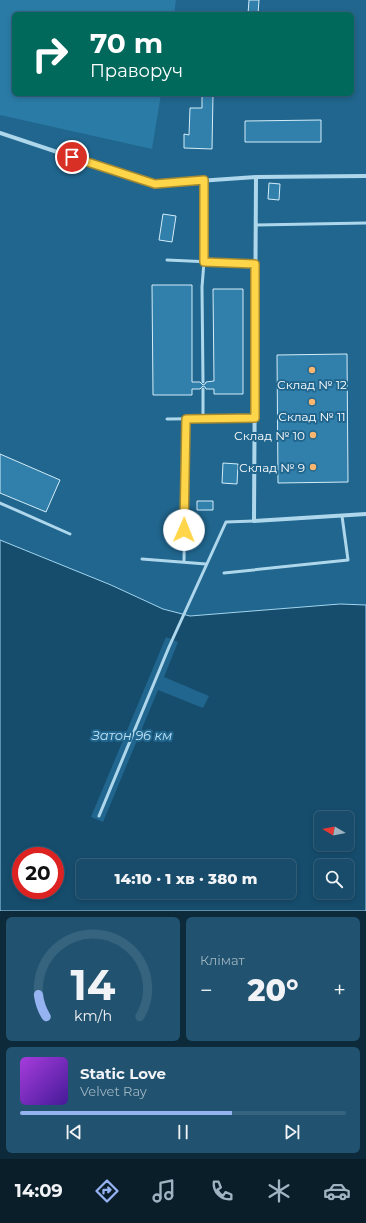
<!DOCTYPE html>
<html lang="uk">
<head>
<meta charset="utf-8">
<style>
  :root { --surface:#184c6a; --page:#215370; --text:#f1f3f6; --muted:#9fb4c1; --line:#36637e; --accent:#95b2f1 }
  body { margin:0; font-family:Montserrat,sans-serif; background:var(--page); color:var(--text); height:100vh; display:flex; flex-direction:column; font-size:15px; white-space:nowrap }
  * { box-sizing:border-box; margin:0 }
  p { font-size:13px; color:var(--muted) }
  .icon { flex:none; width:22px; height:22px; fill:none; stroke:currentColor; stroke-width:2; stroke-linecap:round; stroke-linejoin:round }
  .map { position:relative; height:911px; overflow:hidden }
  .sheet { display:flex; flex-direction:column; gap:6px; padding:6px; background:#0d2a3a; flex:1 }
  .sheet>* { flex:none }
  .top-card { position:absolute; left:12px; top:12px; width:342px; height:84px; border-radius:6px; box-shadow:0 2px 6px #0003,0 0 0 1px var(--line); background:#00695c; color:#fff; overflow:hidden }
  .needle { width:26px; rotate:280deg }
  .fabs { position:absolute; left:314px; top:811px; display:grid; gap:8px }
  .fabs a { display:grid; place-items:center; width:40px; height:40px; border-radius:6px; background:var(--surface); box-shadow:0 2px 6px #0003,0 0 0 1px var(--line); font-size:20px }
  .speed { position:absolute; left:12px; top:847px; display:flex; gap:8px; font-size:20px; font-weight:700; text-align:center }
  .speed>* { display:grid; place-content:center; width:52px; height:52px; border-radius:50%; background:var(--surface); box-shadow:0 2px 6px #0003,0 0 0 1px var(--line); line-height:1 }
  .speed .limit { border:6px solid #d22; background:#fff; color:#111 }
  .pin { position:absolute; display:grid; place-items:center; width:34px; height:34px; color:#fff; margin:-17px; border:2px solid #fff; border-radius:50%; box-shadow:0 1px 4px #0007 }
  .me { position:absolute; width:44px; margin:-22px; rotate:1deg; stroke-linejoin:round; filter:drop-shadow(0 0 3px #0008) }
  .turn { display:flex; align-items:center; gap:14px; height:84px; padding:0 12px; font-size:18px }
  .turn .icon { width:52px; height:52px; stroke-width:2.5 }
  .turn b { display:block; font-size:28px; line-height:34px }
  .big { font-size:30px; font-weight:800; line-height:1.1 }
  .sheet .tile { flex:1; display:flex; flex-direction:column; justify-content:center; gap:6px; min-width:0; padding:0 14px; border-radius:6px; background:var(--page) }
  .sheet .dial { align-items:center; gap:0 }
  .dial svg { height:104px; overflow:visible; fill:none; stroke:var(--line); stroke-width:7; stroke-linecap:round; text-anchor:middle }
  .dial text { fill:var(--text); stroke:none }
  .song { display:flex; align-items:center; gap:12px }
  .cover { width:48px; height:48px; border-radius:6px; background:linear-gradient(135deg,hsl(280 70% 55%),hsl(260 70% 35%)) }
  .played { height:4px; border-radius:2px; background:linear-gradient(90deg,var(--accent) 65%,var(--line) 65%) }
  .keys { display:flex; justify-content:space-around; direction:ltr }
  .heat { display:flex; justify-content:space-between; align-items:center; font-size:22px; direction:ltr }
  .sheet .tiles { flex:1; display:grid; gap:6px; grid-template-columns:1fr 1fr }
  .tile:last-child { grid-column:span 2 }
  .trip { position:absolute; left:76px; top:859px; width:220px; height:40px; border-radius:6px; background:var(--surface); box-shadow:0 2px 6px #0003,0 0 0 1px var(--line); font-weight:800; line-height:40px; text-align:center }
  .tab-bar { display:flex; height:64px; justify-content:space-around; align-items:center; background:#0a1e2a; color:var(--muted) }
  .tab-bar .icon { width:28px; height:28px }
  .tab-bar .selected { color:var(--accent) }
  .tab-bar b { font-size:18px; color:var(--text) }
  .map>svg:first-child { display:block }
</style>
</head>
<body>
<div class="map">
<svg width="366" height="911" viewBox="0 0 366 911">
  <rect width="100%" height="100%" fill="#20668e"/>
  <path fill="#2a7ba6" d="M0 0H176L174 14H14V94H161L152 149 0 115Z"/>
  <path fill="#164d6d" stroke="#a2d4ee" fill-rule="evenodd" d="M0 540 111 585 163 609 190 616 340 604 366 605V911H0ZM321 818H347V844H321ZM21 856H55V890H21ZM83 866H289V892H83ZM321 866H347V892H321Z"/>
  <path fill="#20668e" d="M166 637 178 642 164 677 209 696 203 708 158 690 103 822 91 817Z"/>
  <path fill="#3080ab" stroke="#d4ecf9" d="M249 0H259L258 14H248Z
    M202 94H213L212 149 184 148V134L189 135 190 108H202Z
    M321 120V142H245V121Z
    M269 183 280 184 279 200 268 199Z
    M163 214 176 216 172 242 159 240Z
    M152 285H192V382H200L203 385 205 384 206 382 214 381 213 289H243V394H214V389H206L205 387 203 386 200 389H192V395H153Z
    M347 354 348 482 278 483 277 355Z
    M0 454 60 480 46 512 0 493Z
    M223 463 238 464 237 484 222 483Z
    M197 501H213V510H197Z"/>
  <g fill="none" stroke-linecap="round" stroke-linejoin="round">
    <path stroke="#afd7ec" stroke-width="3" d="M256 225 366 223
      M167 260 255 264
      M203 382 202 287 204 262V180
      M203 389V419
      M167 419 255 418
      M0 503 70 534
      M142 559 206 564
      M184 562 186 419
      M224 573 348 560 342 516
      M99 816 169 647 226 522 254 521"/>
    <path stroke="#afd7ec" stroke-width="4" d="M0 133 129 176 155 184 256 177 366 176
      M256 177 254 521 366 514"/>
  </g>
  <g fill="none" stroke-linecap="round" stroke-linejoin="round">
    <defs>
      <path id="route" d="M72 157 155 184 204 180V262L255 264V418L186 419 184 530"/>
    </defs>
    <use href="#route" stroke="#a68a30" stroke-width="10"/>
    <use href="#route" stroke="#ffd54a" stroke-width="7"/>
  </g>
  <g fill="#fab66f" stroke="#20668e" stroke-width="1.5">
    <circle cx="312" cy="370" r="4"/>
    <circle cx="312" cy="402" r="4"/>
    <circle cx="313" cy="435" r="4"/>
    <circle cx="313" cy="467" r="4"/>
  </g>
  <g text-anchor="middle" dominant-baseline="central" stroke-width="4" stroke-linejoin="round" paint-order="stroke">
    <g font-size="12" fill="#fff" stroke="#20668e">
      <text x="312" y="384">Склад № 12</text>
      <text x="312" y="416">Склад № 11</text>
      <text x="305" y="435" text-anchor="end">Склад № 10</text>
      <text x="305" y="467" text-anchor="end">Склад № 9</text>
    </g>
    <g font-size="13" font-style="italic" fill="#bbe0f3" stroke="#20668e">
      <text x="132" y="735">Затон 96 км</text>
    </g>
  </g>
</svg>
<div class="fabs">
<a><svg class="needle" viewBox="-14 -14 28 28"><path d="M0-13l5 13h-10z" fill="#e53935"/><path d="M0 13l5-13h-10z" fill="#9fb4c1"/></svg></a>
<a><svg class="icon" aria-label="search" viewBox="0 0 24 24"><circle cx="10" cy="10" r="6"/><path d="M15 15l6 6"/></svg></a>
</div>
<div class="speed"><div class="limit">20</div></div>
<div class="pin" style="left:72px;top:157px;background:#d93025"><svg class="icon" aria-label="arrive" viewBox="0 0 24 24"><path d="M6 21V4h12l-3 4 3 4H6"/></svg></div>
<svg class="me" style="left:184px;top:530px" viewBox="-20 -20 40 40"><circle r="19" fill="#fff"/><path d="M0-13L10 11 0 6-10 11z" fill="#ffd54a"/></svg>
<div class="trip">14:10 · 1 хв · 380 m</div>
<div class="top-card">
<div class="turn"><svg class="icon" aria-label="right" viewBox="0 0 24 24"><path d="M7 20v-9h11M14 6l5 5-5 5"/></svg><div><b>70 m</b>Праворуч</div></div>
</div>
</div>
<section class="sheet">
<div class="tiles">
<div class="tile dial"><svg viewBox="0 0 100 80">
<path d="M14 69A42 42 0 1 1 86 69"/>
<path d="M14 69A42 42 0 0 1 8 52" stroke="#95b2f1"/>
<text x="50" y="56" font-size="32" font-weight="700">14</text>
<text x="50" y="72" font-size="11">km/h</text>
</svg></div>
<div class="tile"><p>Клімат</p>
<div class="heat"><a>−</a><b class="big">20°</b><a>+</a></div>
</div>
<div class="tile">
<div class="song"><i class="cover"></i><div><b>Static Love</b><p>Velvet Ray</p></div></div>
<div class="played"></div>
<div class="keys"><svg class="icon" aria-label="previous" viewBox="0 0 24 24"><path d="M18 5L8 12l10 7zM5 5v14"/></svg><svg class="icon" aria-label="pause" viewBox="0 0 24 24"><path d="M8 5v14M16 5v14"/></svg><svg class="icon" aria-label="next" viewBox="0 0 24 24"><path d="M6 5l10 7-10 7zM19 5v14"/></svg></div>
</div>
</div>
</section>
<nav class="tab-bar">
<b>14:09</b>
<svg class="icon selected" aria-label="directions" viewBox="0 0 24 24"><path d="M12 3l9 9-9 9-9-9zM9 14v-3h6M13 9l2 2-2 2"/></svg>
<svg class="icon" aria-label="music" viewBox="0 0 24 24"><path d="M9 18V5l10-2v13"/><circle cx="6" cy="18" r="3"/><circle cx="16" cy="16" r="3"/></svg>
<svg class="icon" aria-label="phone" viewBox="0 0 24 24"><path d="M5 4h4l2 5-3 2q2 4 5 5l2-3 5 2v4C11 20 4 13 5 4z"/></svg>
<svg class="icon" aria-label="climate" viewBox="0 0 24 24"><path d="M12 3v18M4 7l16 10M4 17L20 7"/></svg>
<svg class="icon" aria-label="car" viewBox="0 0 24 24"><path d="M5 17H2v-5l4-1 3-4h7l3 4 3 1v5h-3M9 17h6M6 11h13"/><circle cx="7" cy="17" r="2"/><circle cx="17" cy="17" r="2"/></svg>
</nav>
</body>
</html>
